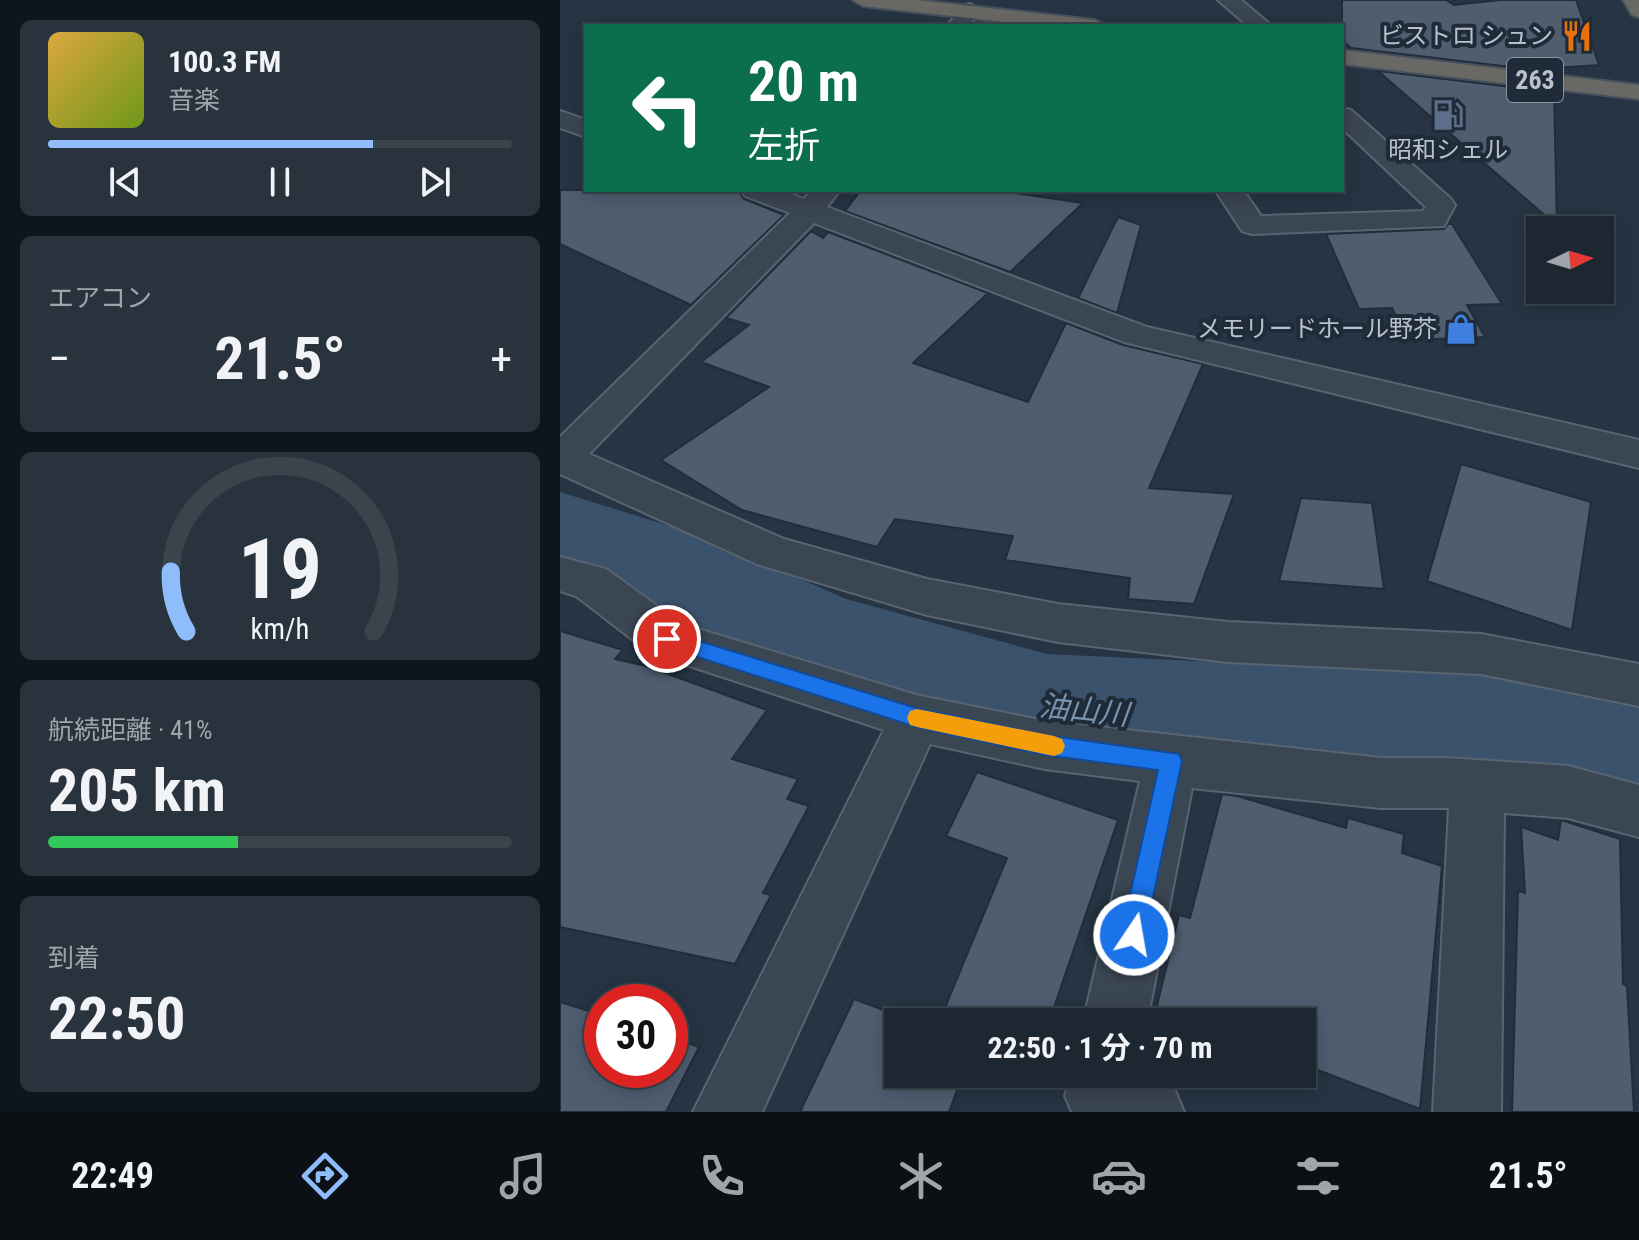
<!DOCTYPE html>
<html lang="ja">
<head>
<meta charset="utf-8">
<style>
  :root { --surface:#1c2732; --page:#29333e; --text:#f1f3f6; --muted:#a0a5ac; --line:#3a444d; --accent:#8fbdfb }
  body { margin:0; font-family:"Roboto Condensed","Noto Sans JP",sans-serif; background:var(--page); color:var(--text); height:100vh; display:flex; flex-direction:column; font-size:30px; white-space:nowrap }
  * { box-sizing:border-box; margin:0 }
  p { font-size:26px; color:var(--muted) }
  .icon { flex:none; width:44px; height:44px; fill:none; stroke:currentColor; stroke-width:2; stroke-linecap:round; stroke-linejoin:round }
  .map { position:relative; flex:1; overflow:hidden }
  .sheet { display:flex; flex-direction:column; gap:20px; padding:20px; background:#0f151c; width:560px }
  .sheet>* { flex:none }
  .banner { position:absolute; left:24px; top:24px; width:760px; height:168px; border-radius:0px; box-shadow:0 4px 20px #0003,0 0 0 2px var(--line); background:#0b6e4f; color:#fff; overflow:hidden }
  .needle { width:52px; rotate:85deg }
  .controls { position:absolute; left:966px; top:216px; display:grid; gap:16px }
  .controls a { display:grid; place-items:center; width:88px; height:88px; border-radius:0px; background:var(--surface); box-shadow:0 4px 20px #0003,0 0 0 2px var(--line); font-size:40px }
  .speed { position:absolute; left:24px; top:984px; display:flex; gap:16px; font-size:40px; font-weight:700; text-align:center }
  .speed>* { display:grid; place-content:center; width:104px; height:104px; border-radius:50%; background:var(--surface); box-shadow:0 4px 20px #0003,0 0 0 2px var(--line); line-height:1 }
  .speed .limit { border:12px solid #d22; background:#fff; color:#111 }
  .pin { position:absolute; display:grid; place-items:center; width:68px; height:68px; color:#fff; margin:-34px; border:4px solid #fff; border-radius:50%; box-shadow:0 2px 8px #0007 }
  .me { position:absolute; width:88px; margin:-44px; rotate:12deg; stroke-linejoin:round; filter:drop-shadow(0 0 6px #0008) }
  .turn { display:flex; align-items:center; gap:28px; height:168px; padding:0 32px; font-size:36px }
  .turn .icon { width:104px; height:104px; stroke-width:2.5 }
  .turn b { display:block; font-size:56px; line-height:68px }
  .big { font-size:60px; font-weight:700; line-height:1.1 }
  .sheet .widget { flex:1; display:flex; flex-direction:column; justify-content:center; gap:12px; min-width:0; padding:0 28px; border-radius:12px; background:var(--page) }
  .sheet .dial { align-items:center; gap:0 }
  .dial svg { height:208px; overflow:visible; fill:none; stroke:var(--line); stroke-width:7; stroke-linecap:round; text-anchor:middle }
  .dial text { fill:var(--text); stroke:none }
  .song { display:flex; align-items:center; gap:24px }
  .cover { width:96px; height:96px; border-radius:12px; background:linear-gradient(135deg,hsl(40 70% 55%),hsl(80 70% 35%)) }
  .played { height:8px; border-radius:4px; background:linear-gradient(90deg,var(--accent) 70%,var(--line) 70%) }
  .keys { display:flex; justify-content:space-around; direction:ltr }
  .heat { display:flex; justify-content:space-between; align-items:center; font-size:44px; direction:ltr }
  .charge { height:12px; border-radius:6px; background:linear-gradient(90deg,#34c759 41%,var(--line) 0) }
  .trip { position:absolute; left:324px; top:1008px; width:432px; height:80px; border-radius:0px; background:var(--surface); box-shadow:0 4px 20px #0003,0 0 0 2px var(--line); font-weight:700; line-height:80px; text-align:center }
  .tab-bar { display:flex; height:128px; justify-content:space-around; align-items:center; background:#0b1014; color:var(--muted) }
  .tab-bar .icon { width:56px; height:56px }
  .tab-bar .active { color:var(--accent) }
  .tab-bar b { font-size:36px; color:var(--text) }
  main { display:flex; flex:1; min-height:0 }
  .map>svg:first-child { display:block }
</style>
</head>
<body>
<main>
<section class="sheet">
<div class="widget">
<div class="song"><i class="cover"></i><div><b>100.3 FM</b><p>音楽</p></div></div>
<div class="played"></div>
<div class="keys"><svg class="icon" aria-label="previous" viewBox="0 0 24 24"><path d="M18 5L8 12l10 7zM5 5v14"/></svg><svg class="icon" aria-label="pause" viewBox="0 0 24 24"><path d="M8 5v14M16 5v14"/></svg><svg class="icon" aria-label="next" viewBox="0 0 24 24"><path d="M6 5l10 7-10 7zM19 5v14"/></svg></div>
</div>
<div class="widget"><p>エアコン</p>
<div class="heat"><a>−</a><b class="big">21.5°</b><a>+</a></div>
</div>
<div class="widget dial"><svg viewBox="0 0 100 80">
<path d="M14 69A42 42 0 1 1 86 69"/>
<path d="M14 69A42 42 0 0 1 8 46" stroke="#8fbdfb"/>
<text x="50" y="56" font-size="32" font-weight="700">19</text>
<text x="50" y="72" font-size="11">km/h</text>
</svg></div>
<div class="widget"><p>航続距離 · 41%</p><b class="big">205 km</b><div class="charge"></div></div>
<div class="widget"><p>到着</p><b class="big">22:50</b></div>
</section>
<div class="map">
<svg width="1079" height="1112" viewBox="0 0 1079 1112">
  <rect width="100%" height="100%" fill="#263443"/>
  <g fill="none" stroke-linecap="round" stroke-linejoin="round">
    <path fill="#3b526c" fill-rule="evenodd" d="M0 492 142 536 286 599 487 654 975 677 1079 686V808L975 795 487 768 219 679 62 598 0 576Z"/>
  </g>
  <path fill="#4f5d6f" stroke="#212d3a" stroke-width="2" d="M782 0H886L894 5 940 0H1016L1039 65 994 68V72L791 48 782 40Z
    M818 71 994 92 997 226Z
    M0 190H178L184 199 224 215 131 305 0 244Z
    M301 190H434L523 203 450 272 285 211Z
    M558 217 581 225 557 313 518 298Z
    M888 224H892L942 304 907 305 925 337 848 340 832 308 799 309 766 234 884 229Z
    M251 231 263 238 268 232 428 293 353 363 468 402 506 323 563 345 643 364 589 488 674 494 634 604 568 599 570 578 445 560 453 536 335 519 317 547 182 510 101 460 209 387 141 362 189 325 166 318Z
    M901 464 1031 502 1012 630 867 581Z
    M741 498 812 503 824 589 719 581Z
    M0 631 63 650 55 659 86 666 207 710 172 759 238 779 227 799 249 806 203 893 211 895 175 964 0 927Z
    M417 772 558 820 489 1022H379L447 858 386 836Z
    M662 794 677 796 786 828 788 818 844 834 842 853 882 866 860 1109 742 1064V1022H593L619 915 630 918Z
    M1001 820 1060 839 1063 984 1067 986 1074 1112H952L958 891 965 893 961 827 998 840Z
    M294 999 355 1022H338V1074H403L389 1112H240Z
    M0 1002 42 1015V1070H110V1037L139 1047 106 1112H0Z"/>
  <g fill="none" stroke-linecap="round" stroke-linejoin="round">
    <defs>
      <path id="minor" d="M658 0H681L712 26H688Z
        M410 4 420 10 409 26H387L403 6Z
        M782 108 791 110 891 199 895 205 884 226 692 234 682 231 655 190H683L701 216 863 211 866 207 782 128Z
        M0 111 26 120V137L0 128Z
        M181 190H221L244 199 251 190H280L267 207 587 327 1079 440V468L564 342 254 223 29 454 224 539 367 579 498 604 668 622 921 634 1079 664V706L921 674 668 662 498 642 367 615 197 564 0 474V437L230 213 185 196Z
        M0 557 46 569 122 624 356 695 485 721 821 758H887L1008 766 1079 785V837L1008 818 944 813 941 1112H873L889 808H821L632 788 587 1022H523L580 781 485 769 370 744 202 1112H133L324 730 90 653 16 596 0 591Z
        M511 1074H577L614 1088 624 1112H512L505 1096Z"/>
      <path id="trunk" d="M293 0H357L535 20 546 26H479L303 6Z
        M1063 0H1079V17L1072 15Z
        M782 50 1079 85V99L782 64Z"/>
    </defs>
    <use href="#minor" stroke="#596470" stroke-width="4"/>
    <use href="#trunk" stroke="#45515d" stroke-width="4"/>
    <use href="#minor" fill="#3b4653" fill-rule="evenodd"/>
    <use href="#trunk" fill="#696865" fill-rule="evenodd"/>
  </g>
  <path fill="#1a73e8" stroke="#114b97" stroke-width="2" d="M107 631 356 708 485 735 619 754 622 761 583 944 574 947 565 944 561 935 598 770 485 755 356 727 100 645 97 639 100 633Z"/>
  <path fill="#f59e0b" d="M357 709 494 736 502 739 505 746 502 753 494 756 357 727 350 725 347 718 350 711Z"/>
  <defs>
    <symbol id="restaurant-bare" viewBox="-9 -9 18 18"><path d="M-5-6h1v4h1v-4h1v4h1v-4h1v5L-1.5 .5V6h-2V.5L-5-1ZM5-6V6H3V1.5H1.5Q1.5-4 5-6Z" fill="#e8710a" stroke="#1f2b38" stroke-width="2.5" paint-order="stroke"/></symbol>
    <symbol id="fuel-bare" viewBox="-9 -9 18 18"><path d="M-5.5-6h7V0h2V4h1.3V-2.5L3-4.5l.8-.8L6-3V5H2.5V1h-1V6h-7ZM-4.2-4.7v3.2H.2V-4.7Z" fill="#5c6f8a" stroke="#1f2b38" stroke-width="2.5" paint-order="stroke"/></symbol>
    <symbol id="shop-bare" viewBox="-9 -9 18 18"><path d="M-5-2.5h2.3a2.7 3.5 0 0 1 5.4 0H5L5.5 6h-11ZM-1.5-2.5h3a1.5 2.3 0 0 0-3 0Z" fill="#3f7fe0" stroke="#1f2b38" stroke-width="2.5" paint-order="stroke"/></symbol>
  </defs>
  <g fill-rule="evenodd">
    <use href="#restaurant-bare" x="995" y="14" width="44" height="44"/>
    <use href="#fuel-bare" x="866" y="93" width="44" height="44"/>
    <use href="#shop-bare" x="879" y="307" width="44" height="44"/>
  </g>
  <g text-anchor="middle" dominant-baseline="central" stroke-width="8" stroke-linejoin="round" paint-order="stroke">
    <g font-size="24" fill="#b8c1cd" stroke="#1f2b38" text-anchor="end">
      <text x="993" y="36">ビストロ シュン</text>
      <text x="888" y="150" text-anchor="middle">昭和シェル</text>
      <text x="877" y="329">メモリードホール野芥</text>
    </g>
    <rect fill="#1f2b38" stroke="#8a94a0" stroke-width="2" x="947" y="58" width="56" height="44" rx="6"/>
    <g font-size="26" font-weight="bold" fill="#b8c1cd">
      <text x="975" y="80">263</text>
    </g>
    <g font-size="30" font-style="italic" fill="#7793b0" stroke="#1f2b38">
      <text transform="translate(524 710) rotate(6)">油山川</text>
    </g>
  </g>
</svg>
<div class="controls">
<a><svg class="needle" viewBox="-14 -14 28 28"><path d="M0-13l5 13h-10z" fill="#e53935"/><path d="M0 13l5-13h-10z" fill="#a0a5ac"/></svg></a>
</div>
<div class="speed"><div class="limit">30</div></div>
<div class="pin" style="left:107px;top:639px;background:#d93025"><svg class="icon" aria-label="arrive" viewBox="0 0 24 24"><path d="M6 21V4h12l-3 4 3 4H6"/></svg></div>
<svg class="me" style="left:574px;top:935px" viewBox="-20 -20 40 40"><circle r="17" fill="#1a73e8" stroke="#fff" stroke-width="3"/><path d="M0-11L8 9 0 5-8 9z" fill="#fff"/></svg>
<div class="trip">22:50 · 1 分 · 70 m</div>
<div class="banner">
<div class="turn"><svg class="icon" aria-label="left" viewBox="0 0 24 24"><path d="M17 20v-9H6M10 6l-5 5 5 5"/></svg><div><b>20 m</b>左折</div></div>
</div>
</div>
</main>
<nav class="tab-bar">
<b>22:49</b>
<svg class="icon active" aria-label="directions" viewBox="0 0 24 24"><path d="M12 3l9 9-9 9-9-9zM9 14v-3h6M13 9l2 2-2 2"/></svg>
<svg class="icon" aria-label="music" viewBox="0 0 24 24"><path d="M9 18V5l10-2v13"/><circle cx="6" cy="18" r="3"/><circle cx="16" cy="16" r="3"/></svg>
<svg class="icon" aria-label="phone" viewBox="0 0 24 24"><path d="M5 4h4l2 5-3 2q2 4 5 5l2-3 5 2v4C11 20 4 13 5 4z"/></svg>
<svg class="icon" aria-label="climate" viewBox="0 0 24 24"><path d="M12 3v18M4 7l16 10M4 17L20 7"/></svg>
<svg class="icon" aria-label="car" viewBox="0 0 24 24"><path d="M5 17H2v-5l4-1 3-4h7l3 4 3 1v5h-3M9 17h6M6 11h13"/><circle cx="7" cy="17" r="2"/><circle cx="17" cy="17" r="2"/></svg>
<svg class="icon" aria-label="filters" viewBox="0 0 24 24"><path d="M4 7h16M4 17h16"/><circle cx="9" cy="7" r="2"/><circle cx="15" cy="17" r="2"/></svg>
<b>21.5°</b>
</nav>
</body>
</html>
